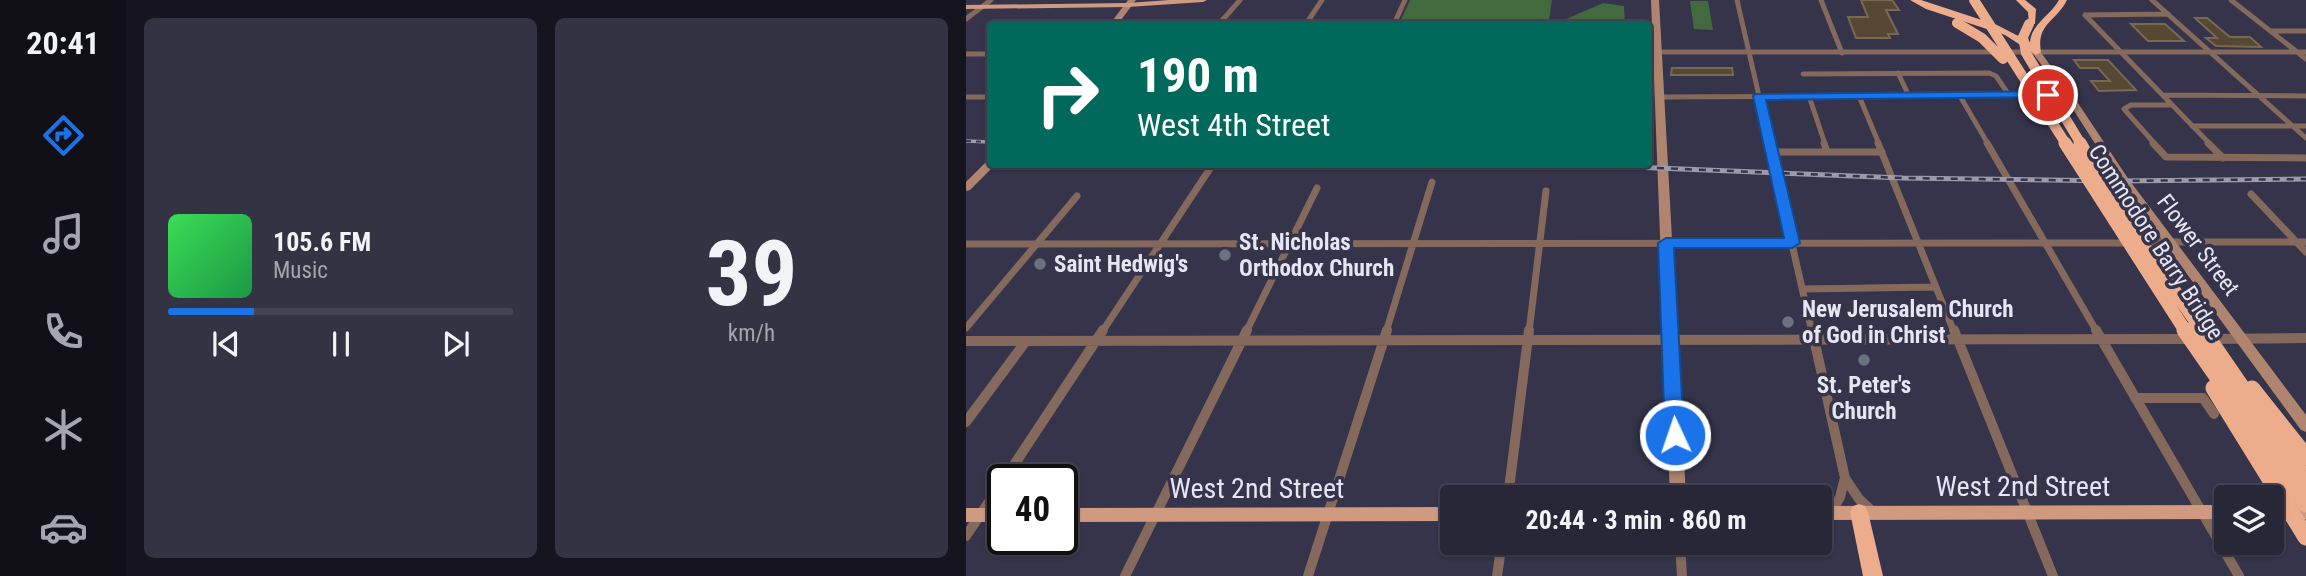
<!DOCTYPE html>
<html lang="en">
<head>
<meta charset="utf-8">
<style>
  :root { --surface:#282738; --page:#343343; --text:#f1f3f6; --muted:#a5a5ae; --line:#444453; --accent:#1a73e8 }
  body { margin:0; font-family:"Roboto Condensed",sans-serif; background:var(--page); color:var(--text); height:100vh; display:flex; flex-direction:column; font-size:26px; white-space:nowrap }
  * { box-sizing:border-box; margin:0 }
  p { font-size:23px; color:var(--muted) }
  .icon { flex:none; width:38px; height:38px; fill:none; stroke:currentColor; stroke-width:2; stroke-linecap:round; stroke-linejoin:round }
  .map { position:relative; flex:1; overflow:hidden }
  .panel { display:flex; flex-direction:column; gap:18px; padding:18px; background:#16151f; width:840px }
  .panel>* { flex:none }
  .banner { position:absolute; left:21px; top:21px; width:665px; height:147px; border-radius:7px; box-shadow:0 2px 5px #0004,0 0 0 2px var(--line); background:#00695c; color:#fff; overflow:hidden }
  .fabs { position:absolute; left:1248px; top:485px; display:grid; gap:14px }
  .fabs a { display:grid; place-items:center; width:70px; height:70px; border-radius:7px; background:var(--surface); box-shadow:0 2px 5px #0004,0 0 0 2px var(--line); font-size:35px }
  .speed { position:absolute; left:21px; top:464px; display:flex; gap:14px; font-size:35px; font-weight:700; text-align:center }
  .speed>* { display:grid; place-content:center; width:91px; height:91px; border-radius:50%; background:var(--surface); box-shadow:0 2px 5px #0004,0 0 0 2px var(--line); line-height:1 }
  .speed .limit { border:4px solid #111; border-radius:10px; background:#fff; color:#111 }
  .pin { position:absolute; display:grid; place-items:center; width:60px; height:60px; color:#fff; margin:-30px; border:4px solid #fff; border-radius:50%; box-shadow:0 2px 7px #0007 }
  .me { position:absolute; width:77px; margin:-38px; rotate:357deg; stroke-linejoin:round; filter:drop-shadow(0 0 5px #0008) }
  .turn { display:flex; align-items:center; gap:24px; height:147px; padding:0 35px; font-size:32px }
  .turn .icon { width:91px; height:91px; stroke-width:2.5 }
  .turn b { display:block; font-size:49px; line-height:60px }
  .panel .widget { flex:1; display:flex; flex-direction:column; justify-content:center; gap:10px; min-width:0; padding:0 24px; border-radius:10px; background:var(--page) }
  .panel .dial { align-items:center; gap:0 }
  .dial b { font-size:91px; line-height:1 }
  .song { display:flex; align-items:center; gap:21px }
  .cover { width:84px; height:84px; border-radius:10px; background:linear-gradient(135deg,hsl(130 70% 55%),hsl(140 70% 35%)) }
  .played { height:7px; border-radius:4px; background:linear-gradient(90deg,var(--accent) 25%,var(--line) 25%) }
  .keys { display:flex; justify-content:space-around; direction:ltr }
  .panel .tiles { flex:1; display:grid; gap:18px; grid-template-columns:repeat(2,1fr) }
  .trip { position:absolute; left:474px; top:485px; width:392px; height:70px; border-radius:7px; background:var(--surface); box-shadow:0 2px 5px #0004,0 0 0 2px var(--line); font-weight:700; line-height:70px; text-align:center }
  main { display:flex; flex:1; min-height:0 }
  .tab-bar { display:flex; flex-direction:column; width:126px; justify-content:space-around; align-items:center; background:#101016; color:var(--muted) }
  .tab-bar .icon { width:49px; height:49px }
  .tab-bar .active { color:var(--accent) }
  .tab-bar b { font-size:32px; color:var(--text) }
  .map>svg:first-child { display:block }
</style>
</head>
<body>
<main>
<nav class="tab-bar">
<b>20:41</b>
<svg class="icon active" aria-label="directions" viewBox="0 0 24 24"><path d="M12 3l9 9-9 9-9-9zM9 14v-3h6M13 9l2 2-2 2"/></svg>
<svg class="icon" aria-label="music" viewBox="0 0 24 24"><path d="M9 18V5l10-2v13"/><circle cx="6" cy="18" r="3"/><circle cx="16" cy="16" r="3"/></svg>
<svg class="icon" aria-label="phone" viewBox="0 0 24 24"><path d="M5 4h4l2 5-3 2q2 4 5 5l2-3 5 2v4C11 20 4 13 5 4z"/></svg>
<svg class="icon" aria-label="climate" viewBox="0 0 24 24"><path d="M12 3v18M4 7l16 10M4 17L20 7"/></svg>
<svg class="icon" aria-label="car" viewBox="0 0 24 24"><path d="M5 17H2v-5l4-1 3-4h7l3 4 3 1v5h-3M9 17h6M6 11h13"/><circle cx="7" cy="17" r="2"/><circle cx="17" cy="17" r="2"/></svg>
</nav>
<section class="panel">
<div class="tiles">
<div class="widget">
<div class="song"><i class="cover"></i><div><b>105.6 FM</b><p>Music</p></div></div>
<div class="played"></div>
<div class="keys"><svg class="icon" aria-label="previous" viewBox="0 0 24 24"><path d="M18 5L8 12l10 7zM5 5v14"/></svg><svg class="icon" aria-label="pause" viewBox="0 0 24 24"><path d="M8 5v14M16 5v14"/></svg><svg class="icon" aria-label="next" viewBox="0 0 24 24"><path d="M6 5l10 7-10 7zM19 5v14"/></svg></div>
</div>
<div class="widget dial"><b>39</b><p>km/h</p></div>
</div>
</section>
<div class="map">
<svg width="1340" height="576" viewBox="0 0 1340 576">
  <rect width="100%" height="100%" fill="#35344a"/>
  <path fill="#436a3e" d="M444 0H586L583 20 589 24 637 3 658 6 659 24H433Z
    M724 1H742L747 30 728 29Z"/>
  <path fill="#564833" stroke="#796953" stroke-width="2" d="M895 0H926L933 10H920L932 34H922L924 38H890L882 17H902Z
    M1229 18H1241L1264 37H1284L1295 47 1250 46 1240 38H1251Z
    M1165 24H1199L1218 41H1182Z
    M1108 60H1142L1170 90 1133 91 1125 81H1144L1132 68H1114Z
    M706 68H766L767 75H705Z"/>
  <g fill="none" stroke-linecap="round" stroke-linejoin="round">
    <path stroke="#84695c" stroke-width="5" d="M771 0 804 144
      M855 0 876 53
      M1186 0 1340 138
      M1265 0 1340 59
      M1119 15 1244 144
      M1119 15 1202 14
      M0 19 25 0
      M253 24 274 0
      M340 24 356 0
      M428 24 439 0
      M1305 31H1340
      M682 52H1340
      M0 54H24
      M932 73 943 96
      M837 74 1023 73 1030 76 1043 95
      M1197 95 1340 96
      M843 96 859 144
      M893 96 913 144
      M994 96 1022 144
      M0 97H24
      M693 97 1102 95
      M1226 126H1340
      M1189 144 1158 109 1165 105H1206"/>
    <path stroke="#84695c" stroke-width="7" d="M803 143 846 332
      M858 143 861 152
      M912 143 988 332
      M1021 143 1131 332
      M1187 143 1200 157 1340 158
      M1242 143 1257 158
      M806 152H916
      M1285 194 1340 252
      M1175 242H1340
      M0 244 1163 243
      M837 289 970 287
      M0 328 111 196
      M136 332 247 164
      M280 332 351 188
      M420 332 466 182
      M563 332 580 191"/>
    <path stroke="#84695c" stroke-width="10" d="M846 330 879 478 893 499 908 513
      M988 330 1087 576
      M1130 330 1273 576
      M1242 339 1340 338
      M0 341 1225 339
      M1169 398H1237L1248 414
      M0 422 60 341
      M38 480 137 330
      M542 497 563 330
      M865 513 874 497 879 478
      M0 536 37 481
      M714 542 716 576
      M159 576 281 330
      M342 576 421 330
      M531 576 536 542"/>
    <path fill="#af8570" fill-rule="evenodd" d="M162 0H170L152 24H144Z
      M685 0H693L720 497H704Z
      M1067 50H1073L1110 100 1161 177 1340 415V432L1335 430 1153 181 1103 103 1066 52Z
      M24 161V164H29L28 166 4 190 0 191V182L20 162Z"/>
    <path fill="#cf9a80" fill-rule="evenodd" d="M203 0H241L237 2 162 7 0 9V5L162 3Z
      M1260 505V519L854 520V506Z
      M1306 505H1340V519H1306Z
      M486 507V521L96 522V508Z
      M0 508H37V522H0Z"/>
    <path fill="#edad8d" fill-rule="evenodd" d="M944 0H955L1031 25 1064 42C1066 23 1084 16 1093 0H1101C1090 22 1070 24 1075 52L1070 55 1039 35 960 9Z
      M1050 0H1059L1070 9 1069 24H1063L1062 12Z
      M1135 177 1139 178 1178 236 1180 239 1178 242H1168L1129 181Z
      M893 504 899 506 902 512 917 576H897L884 512 887 506Z"/>
    <defs>
      <path id="rail-far1" d="M0 141 24 142"/>
      <path id="rail" d="M593 164 937 178 1150 181 1340 179"/>
    </defs>
    <use href="#rail-far1" stroke="#9c9bac" stroke-width="3.5"/>
    <use href="#rail" stroke="#9c9bac" stroke-width="5"/>
    <use href="#rail-far1" stroke="#35344a" stroke-width="2" stroke-dasharray="5" stroke-linecap="butt"/>
    <use href="#rail" stroke="#35344a" stroke-width="2.5" stroke-dasharray="7" stroke-linecap="butt"/>
    <path stroke="#edad8d" stroke-width="10" d="M1008 0 1100 144
      M991 23 1016 38 1037 59
      M1063 24 1057 37 1060 53 1115 144"/>
    <path stroke="#edad8d" stroke-width="13" d="M1099 143 1220 332
      M1114 143 1135 181
      M1173 239 1237 332"/>
    <path stroke="#edad8d" stroke-width="17" d="M1219 330 1340 504
      M1236 330 1340 481
      M1248 388 1340 537
      M1286 389 1340 457"/>
  </g>
  <path fill="#1a73e8" stroke="#114b97" stroke-width="2" d="M1082 91 1088 95 1086 97 800 100 834 243 826 248H708L718 435 716 440 709 443 702 440 699 435 692 243 700 238H818L787 96 789 94Z"/>
  <g fill="#6b7280" stroke="#35344a" stroke-width="2.5">
    <circle cx="259" cy="255" r="7"/>
    <circle cx="74" cy="264" r="7"/>
    <circle cx="822" cy="322" r="7"/>
    <circle cx="898" cy="360" r="7"/>
  </g>
  <g text-anchor="middle" dominant-baseline="central" stroke-width="7" stroke-linejoin="round" paint-order="stroke">
    <g font-size="23" font-weight="bold" fill="#e5e5f3" stroke="#35344a" text-anchor="start">
      <text x="273" y="242">St. Nicholas<tspan x="273" dy="26">Orthodox Church</tspan></text>
      <text x="88" y="264">Saint Hedwig's</text>
      <text x="836" y="309">New Jerusalem Church<tspan x="836" dy="26">of God in Christ</tspan></text>
      <text x="898" y="385" text-anchor="middle">St. Peter's<tspan x="898" dy="26">Church</tspan></text>
    </g>
    <g font-size="23" fill="#e5e5f3" stroke="#35344a">
      <text transform="translate(1190 242) rotate(57)">Commodore Barry Bridge</text>
      <text transform="translate(1232 245) rotate(53)">Flower Street</text>
    </g>
    <g font-size="28" fill="#e5e5f3" stroke="#35344a">
      <text x="1057" y="486">West 2nd Street</text>
      <text x="291" y="488">West 2nd Street</text>
    </g>
  </g>
</svg>
<div class="fabs">
<a><svg class="icon" aria-label="layers" viewBox="0 0 24 24"><path d="M12 4l9 5-9 5-9-5zM3 14l9 5 9-5"/></svg></a>
</div>
<div class="speed"><div class="limit">40</div></div>
<div class="pin" style="left:1082px;top:95px;background:#d93025"><svg class="icon" aria-label="arrive" viewBox="0 0 24 24"><path d="M6 21V4h12l-3 4 3 4H6"/></svg></div>
<svg class="me" style="left:709px;top:435px" viewBox="-20 -20 40 40"><circle r="17" fill="#1a73e8" stroke="#fff" stroke-width="3"/><path d="M0-11L8 9 0 5-8 9z" fill="#fff"/></svg>
<div class="trip">20:44 · 3 min · 860 m</div>
<div class="banner">
<div class="turn"><svg class="icon" aria-label="right" viewBox="0 0 24 24"><path d="M7 20v-9h11M14 6l5 5-5 5"/></svg><div><b>190 m</b>West 4th Street</div></div>
</div>
</div>
</main>
</body>
</html>
